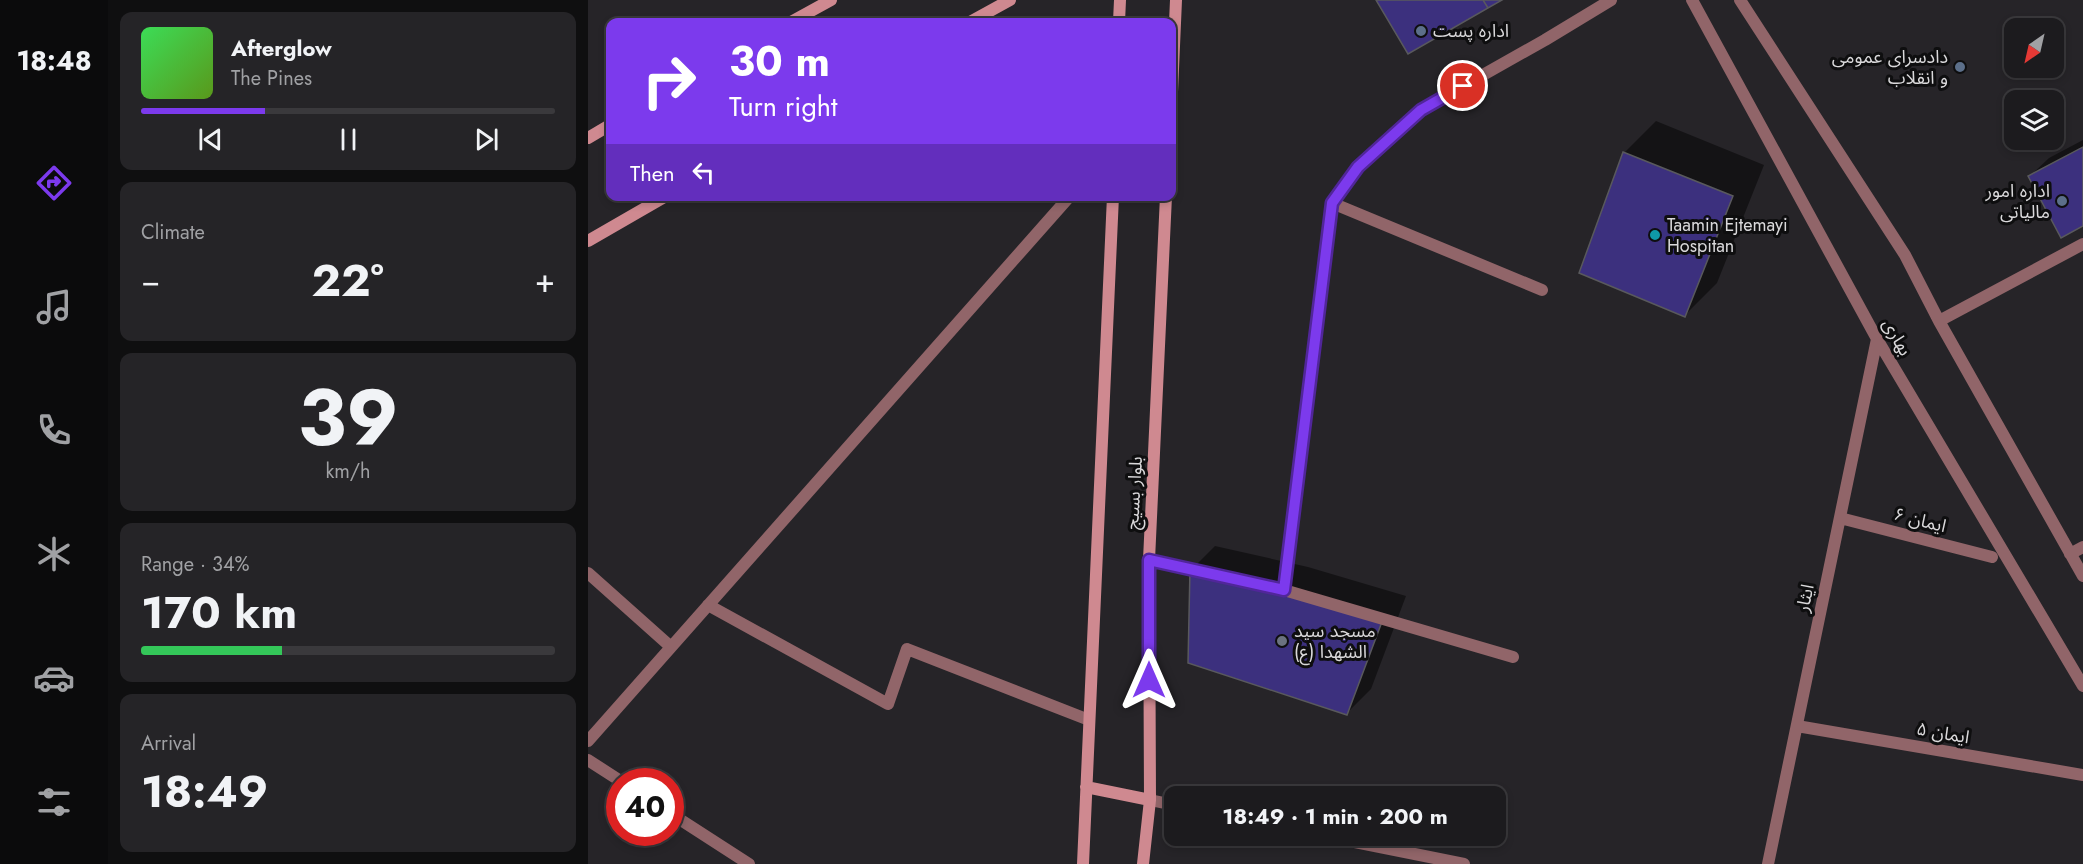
<!DOCTYPE html>
<html lang="en">
<head>
<meta charset="utf-8">
<style>
  :root { --surface:#1c1b1e; --page:#252427; --text:#f1f3f6; --muted:#a0a1a4; --line:#3a393c; --accent:#7c3aed }
  body { margin:0; font-family:Jost,"Noto Sans Arabic",sans-serif; background:var(--page); color:var(--text); height:100vh; display:flex; flex-direction:column; font-size:22px; white-space:nowrap }
  * { box-sizing:border-box; margin:0 }
  p { font-size:20px; color:var(--muted) }
  .icon { flex:none; width:33px; height:33px; fill:none; stroke:currentColor; stroke-width:2; stroke-linecap:round; stroke-linejoin:round }
  .map { position:relative; flex:1; overflow:hidden }
  .drawer { display:flex; flex-direction:column; gap:12px; padding:12px; background:#0f0f10; width:480px }
  .drawer>* { flex:none }
  .hud { position:absolute; left:18px; top:18px; width:570px; height:183px; border-radius:12px; box-shadow:0 3px 9px #0003,0 0 0 2px var(--line); background:#7c3aed; color:#fff; overflow:hidden }
  .needle { width:39px; rotate:214deg }
  .tools { position:absolute; left:1416px; top:18px; display:grid; gap:12px }
  .tools a { display:grid; place-items:center; width:60px; height:60px; border-radius:12px; background:var(--surface); box-shadow:0 3px 9px #0003,0 0 0 2px var(--line); font-size:30px }
  .speed { position:absolute; left:18px; top:768px; display:flex; gap:12px; font-size:30px; font-weight:700; text-align:center }
  .speed>* { display:grid; place-content:center; width:78px; height:78px; border-radius:50%; background:var(--surface); box-shadow:0 3px 9px #0003,0 0 0 2px var(--line); line-height:1 }
  .speed .limit { border:9px solid #d22; background:#fff; color:#111 }
  .pin { position:absolute; display:grid; place-items:center; width:51px; height:51px; color:#fff; margin:-26px; border:3px solid #fff; border-radius:50%; box-shadow:0 2px 6px #0007 }
  .me { position:absolute; width:66px; margin:-33px; rotate:0deg; stroke-linejoin:round; filter:drop-shadow(0 0 4px #0008) }
  .turn { display:flex; align-items:center; gap:21px; height:126px; padding:0 24px; font-size:27px }
  .turn .icon { width:78px; height:78px; stroke-width:2.5 }
  .turn b { display:block; font-size:42px; line-height:51px }
  .then { display:flex; align-items:center; height:57px; padding:0 24px; background:#0003; gap:12px; font-size:22px }
  .big { font-size:45px; font-weight:700; line-height:1.1 }
  .drawer .card { flex:1; display:flex; flex-direction:column; justify-content:center; gap:9px; min-width:0; padding:0 21px; border-radius:12px; background:var(--page) }
  .drawer .dial { align-items:center; gap:0 }
  .dial b { font-size:78px; line-height:1 }
  .song { display:flex; align-items:center; gap:18px }
  .cover { width:72px; height:72px; border-radius:9px; background:linear-gradient(135deg,hsl(130 70% 55%),hsl(90 70% 35%)) }
  .played { height:6px; border-radius:3px; background:linear-gradient(90deg,var(--accent) 30%,var(--line) 30%) }
  .keys { display:flex; justify-content:space-around; direction:ltr }
  .heat { display:flex; justify-content:space-between; align-items:center; font-size:33px; direction:ltr }
  .charge { height:9px; border-radius:4px; background:linear-gradient(90deg,#34c759 34%,var(--line) 0) }
  .trip { position:absolute; left:576px; top:786px; width:342px; height:60px; border-radius:12px; background:var(--surface); box-shadow:0 3px 9px #0003,0 0 0 2px var(--line); font-weight:700; line-height:60px; text-align:center }
  main { display:flex; flex:1; min-height:0 }
  .menu { display:flex; flex-direction:column; width:108px; justify-content:space-around; align-items:center; background:#0b0b0c; color:var(--muted) }
  .menu .icon { width:42px; height:42px }
  .menu .current { color:var(--accent) }
  .menu b { font-size:27px; color:var(--text) }
  .map>svg:first-child { display:block }
</style>
</head>
<body>
<main>
<nav class="menu">
<b>18:48</b>
<svg class="icon current" aria-label="directions" viewBox="0 0 24 24"><path d="M12 3l9 9-9 9-9-9zM9 14v-3h6M13 9l2 2-2 2"/></svg>
<svg class="icon" aria-label="music" viewBox="0 0 24 24"><path d="M9 18V5l10-2v13"/><circle cx="6" cy="18" r="3"/><circle cx="16" cy="16" r="3"/></svg>
<svg class="icon" aria-label="phone" viewBox="0 0 24 24"><path d="M5 4h4l2 5-3 2q2 4 5 5l2-3 5 2v4C11 20 4 13 5 4z"/></svg>
<svg class="icon" aria-label="climate" viewBox="0 0 24 24"><path d="M12 3v18M4 7l16 10M4 17L20 7"/></svg>
<svg class="icon" aria-label="car" viewBox="0 0 24 24"><path d="M5 17H2v-5l4-1 3-4h7l3 4 3 1v5h-3M9 17h6M6 11h13"/><circle cx="7" cy="17" r="2"/><circle cx="17" cy="17" r="2"/></svg>
<svg class="icon" aria-label="filters" viewBox="0 0 24 24"><path d="M4 7h16M4 17h16"/><circle cx="9" cy="7" r="2"/><circle cx="15" cy="17" r="2"/></svg>
</nav>
<section class="drawer">
<div class="card">
<div class="song"><i class="cover"></i><div><b>Afterglow</b><p>The Pines</p></div></div>
<div class="played"></div>
<div class="keys"><svg class="icon" aria-label="previous" viewBox="0 0 24 24"><path d="M18 5L8 12l10 7zM5 5v14"/></svg><svg class="icon" aria-label="pause" viewBox="0 0 24 24"><path d="M8 5v14M16 5v14"/></svg><svg class="icon" aria-label="next" viewBox="0 0 24 24"><path d="M6 5l10 7-10 7zM19 5v14"/></svg></div>
</div>
<div class="card"><p>Climate</p>
<div class="heat"><a>−</a><b class="big">22°</b><a>+</a></div>
</div>
<div class="card dial"><b>39</b><p>km/h</p></div>
<div class="card"><p>Range · 34%</p><b class="big">170 km</b><div class="charge"></div></div>
<div class="card"><p>Arrival</p><b class="big">18:49</b></div>
</section>
<div class="map">
<svg width="1495" height="864" viewBox="0 0 1495 864">
  <rect width="100%" height="100%" fill="#262428"/>
  <path fill="#0007" d="M1068 121 1176 165 1129 283 1097 315 1036 153Z
    M1495 140V224L1473 236 1442 176 1461 158Z
    M627 546 720 567 818 596 783 689 759 713 604 569Z"/>
  <path fill="#3c307e" stroke="#59595d" stroke-width="1.5" d="M788 0H895L900 8 820 54Z
    M895 0H914L900 8Z
    M1495 147V226L1473 238 1440 176Z
    M1035 152 1145 196 1097 317 991 273Z
    M602 569 795 619 759 715 600 663Z"/>
  <g fill="none" stroke-linecap="round" stroke-linejoin="round">
    <path stroke="#916569" stroke-width="12" d="M1104 0 1289 339 1495 686
      M1152 0 1317 255 1351 321 1495 576
      M744 203 954 290
      M1351 321 1495 244
      M1252 518 1404 557
      M1482 554 1495 547
      M561 560 696 590 925 657
      M0 573 83 647
      M696 590 744 203 770 167 833 110 957 40 1023 0
      M120 605 300 704 319 649 501 720
      M1209 726 1495 775
      M0 741 482 196
      M0 760 34 782
      M562 800 586 805
      M82 813 161 864
      M737 836 876 864
      M1180 864 1289 339"/>
    <path stroke="#cf8990" stroke-width="12" d="M203 22 243 0
      M382 22 422 0
      M531 22 532 0
      M584 92 588 0
      M0 138 22 125
      M0 241 78 196
      M498 787 562 800
      M495 864 525 196
      M555 864 562 800 561 560 578 196"/>
  </g>
  <g fill="none" stroke-linecap="round" stroke-linejoin="round">
    <defs>
      <path id="route" d="M561 680V560L696 590 744 203 770 167 833 110 875 86"/>
    </defs>
    <use href="#route" stroke="#51269a" stroke-width="15"/>
    <use href="#route" stroke="#7c3aed" stroke-width="10"/>
  </g>
  <g fill="#5c6f8a" stroke="#0e0e0f" stroke-width="2">
    <circle cx="833" cy="31" r="6"/>
    <circle cx="1372" cy="67" r="6"/>
    <circle cx="1474" cy="201" r="6"/>
  </g>
  <circle fill="#0f9aa8" stroke="#0e0e0f" stroke-width="2" cx="1067" cy="235" r="6"/>
  <circle fill="#6b7280" stroke="#0e0e0f" stroke-width="2" cx="694" cy="641" r="6"/>
  <g text-anchor="middle" dominant-baseline="central" stroke-width="6" stroke-linejoin="round" paint-order="stroke">
    <g font-size="18" fill="#dad9db" stroke="#0e0e0f" text-anchor="start">
      <text x="845" y="31">اداره پست</text>
      <text x="1360" y="57" text-anchor="end">دادسرای عمومی<tspan x="1360" dy="21">و انقلاب</tspan></text>
      <text x="1462" y="191" text-anchor="end">اداره امور<tspan x="1462" dy="21">مالیاتی</tspan></text>
      <text x="1079" y="225">Taamin Ejtemayi<tspan x="1079" dy="21">Hospitan</tspan></text>
      <text x="706" y="631">مسجد سید<tspan x="706" dy="21">الشهدا (ع)</tspan></text>
    </g>
    <g font-size="18" fill="#dad9db" stroke="#0e0e0f">
      <text transform="translate(1309 337) rotate(60)">بهاری</text>
      <text transform="translate(546 493) rotate(-87)">بلوار بسیج</text>
      <text transform="translate(1332 520) rotate(14)">ایمان ۶</text>
      <text transform="translate(1217 598) rotate(-78)">ایثار</text>
      <text transform="translate(1355 733) rotate(10)">ایمان ۵</text>
    </g>
  </g>
</svg>
<div class="tools">
<a><svg class="needle" viewBox="-14 -14 28 28"><path d="M0-13l5 13h-10z" fill="#e53935"/><path d="M0 13l5-13h-10z" fill="#a0a1a4"/></svg></a>
<a><svg class="icon" aria-label="layers" viewBox="0 0 24 24"><path d="M12 4l9 5-9 5-9-5zM3 14l9 5 9-5"/></svg></a>
</div>
<div class="speed"><div class="limit">40</div></div>
<div class="pin" style="left:875px;top:86px;background:#d93025"><svg class="icon" aria-label="arrive" viewBox="0 0 24 24"><path d="M6 21V4h12l-3 4 3 4H6"/></svg></div>
<svg class="me" style="left:561px;top:680px" viewBox="-20 -20 40 40"><path d="M0-17L14 15 0 8-14 15z" fill="#7c3aed" stroke="#fff" stroke-width="4"/></svg>
<div class="trip">18:49 · 1 min · 200 m</div>
<div class="hud">
<div class="turn"><svg class="icon" aria-label="right" viewBox="0 0 24 24"><path d="M7 20v-9h11M14 6l5 5-5 5"/></svg><div><b>30 m</b>Turn right</div></div>
<div class="then">Then<svg class="icon" aria-label="left" viewBox="0 0 24 24"><path d="M17 20v-9H6M10 6l-5 5 5 5"/></svg></div>
</div>
</div>
</main>
</body>
</html>
